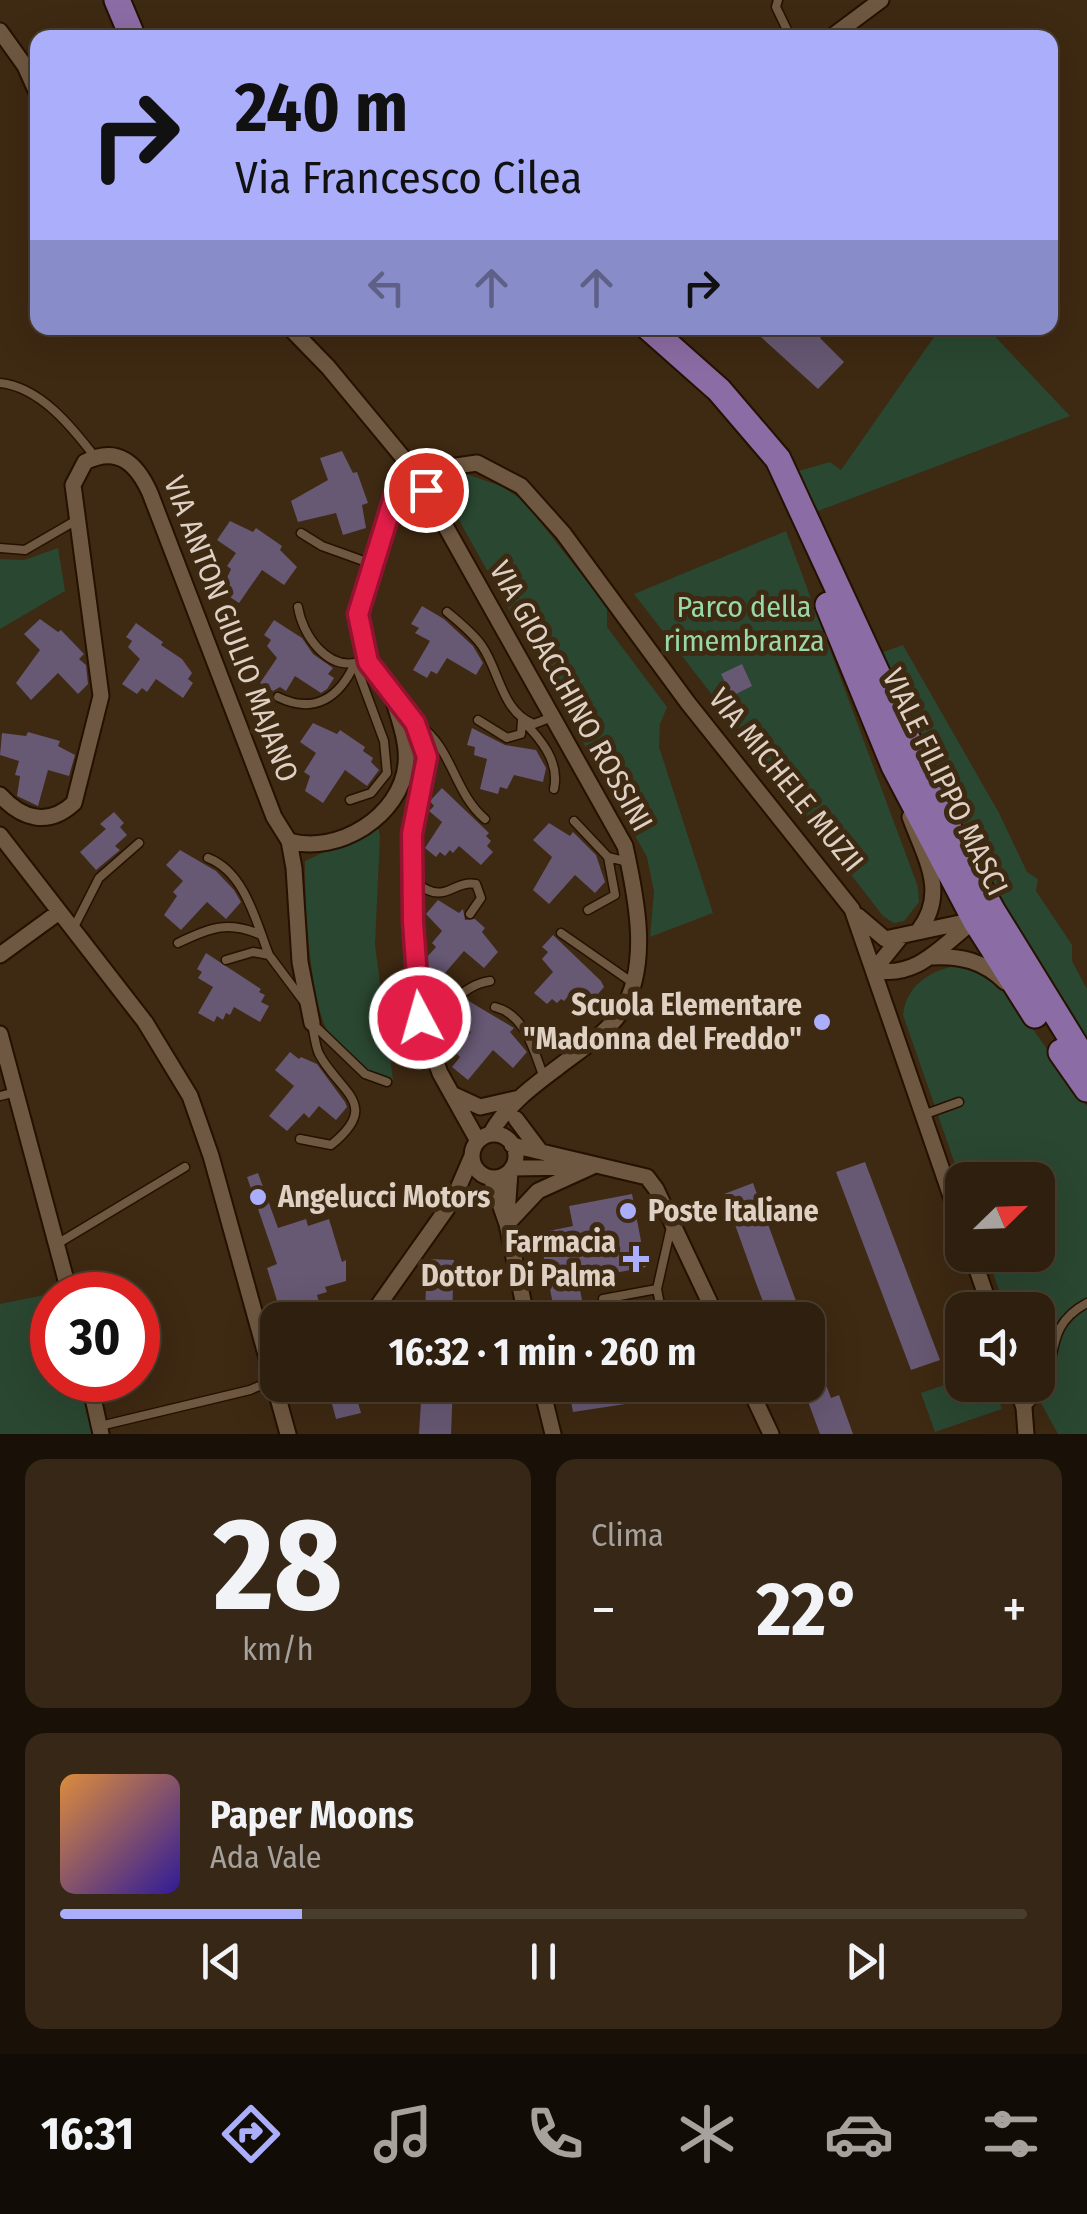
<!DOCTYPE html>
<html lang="it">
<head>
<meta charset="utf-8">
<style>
  :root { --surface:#2e1f0e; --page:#362717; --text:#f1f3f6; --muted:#a7a29e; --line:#493d2e; --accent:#abaffb }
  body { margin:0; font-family:"Fira Sans Condensed",sans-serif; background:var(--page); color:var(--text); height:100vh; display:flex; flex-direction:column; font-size:38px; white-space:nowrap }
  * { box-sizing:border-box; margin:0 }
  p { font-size:32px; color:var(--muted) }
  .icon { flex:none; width:55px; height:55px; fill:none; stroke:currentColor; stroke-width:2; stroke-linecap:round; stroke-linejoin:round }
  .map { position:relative; height:1434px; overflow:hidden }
  .panel { display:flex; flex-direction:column; gap:25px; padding:25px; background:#191108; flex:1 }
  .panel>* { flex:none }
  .hud { position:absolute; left:30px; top:30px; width:1028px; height:305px; border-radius:20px; box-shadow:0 10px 40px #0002,0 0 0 2px var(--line); background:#abaffb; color:#111; overflow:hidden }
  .needle { width:65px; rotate:67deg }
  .tools { position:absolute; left:945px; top:1162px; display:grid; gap:20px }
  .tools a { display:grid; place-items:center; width:110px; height:110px; border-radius:20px; background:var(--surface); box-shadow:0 10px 40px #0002,0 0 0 2px var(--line); font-size:50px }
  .speed { position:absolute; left:30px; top:1272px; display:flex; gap:20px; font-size:50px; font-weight:700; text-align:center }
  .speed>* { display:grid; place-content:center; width:130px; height:130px; border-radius:50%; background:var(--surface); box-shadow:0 10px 40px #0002,0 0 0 2px var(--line); line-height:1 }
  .speed .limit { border:15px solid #d22; background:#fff; color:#111 }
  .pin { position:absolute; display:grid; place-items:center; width:85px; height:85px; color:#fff; margin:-42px; border:5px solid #fff; border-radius:50%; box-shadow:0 2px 10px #0007 }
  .me { position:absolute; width:110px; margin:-55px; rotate:354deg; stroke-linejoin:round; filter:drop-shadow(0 0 8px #0008) }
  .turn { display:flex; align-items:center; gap:35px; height:210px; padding:0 40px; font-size:45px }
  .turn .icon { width:130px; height:130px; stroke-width:2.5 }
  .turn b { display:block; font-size:70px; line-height:85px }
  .lanes { display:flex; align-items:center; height:95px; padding:0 40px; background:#0003; justify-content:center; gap:50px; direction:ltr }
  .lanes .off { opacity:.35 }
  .big { font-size:75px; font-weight:700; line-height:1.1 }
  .panel .card { flex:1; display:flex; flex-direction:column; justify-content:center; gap:15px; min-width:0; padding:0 35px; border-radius:20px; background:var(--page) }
  .panel .dial { align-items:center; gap:0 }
  .dial b { font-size:130px; line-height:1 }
  .song { display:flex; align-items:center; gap:30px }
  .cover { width:120px; height:120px; border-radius:15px; background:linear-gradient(135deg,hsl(30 70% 55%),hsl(250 70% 35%)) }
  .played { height:10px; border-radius:5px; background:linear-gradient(90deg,var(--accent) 25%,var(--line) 25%) }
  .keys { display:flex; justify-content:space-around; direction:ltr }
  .heat { display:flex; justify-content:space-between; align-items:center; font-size:55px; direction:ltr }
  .panel .tiles { flex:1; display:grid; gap:25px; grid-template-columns:1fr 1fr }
  .card:last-child { grid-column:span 2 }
  .trip { position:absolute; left:260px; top:1302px; width:565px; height:100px; border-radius:20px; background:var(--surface); box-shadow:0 10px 40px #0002,0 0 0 2px var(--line); font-weight:700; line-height:100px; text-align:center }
  .menu { display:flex; height:160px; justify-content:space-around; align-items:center; background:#120c06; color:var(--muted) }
  .menu .icon { width:70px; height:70px }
  .menu .active { color:var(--accent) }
  .menu b { font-size:45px; color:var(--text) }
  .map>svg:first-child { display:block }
</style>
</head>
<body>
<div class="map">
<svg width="1087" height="1434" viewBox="0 0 1087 1434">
  <rect width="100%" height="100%" fill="#3e2912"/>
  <path fill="#2a4731" d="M930 328H987L1070 416 818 511 795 472 830 462 841 470 934 337Z
    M463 473 501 486 523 500 607 607V627L667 707 660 724 659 747 713 913 650 937 654 892 647 857 440 486 446 474Z
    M786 531 918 887 919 902 904 921 894 923 883 916 634 594Z
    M58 548 65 591 0 629V559L24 560Z
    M903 645 999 813 1027 872 1038 879 1036 891 1072 945V961L1087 989V1046L966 837 881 653Z
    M377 822 380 836 375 945 393 1080C368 1074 346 1058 331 1037 310 1010 304 897 305 861L352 839Z
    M957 965 980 967 997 978 1087 1106V1434H1058L1031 1385H1038V1310H1006L987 1255H1038V1180H962V1184L903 1015C907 985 928 972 957 965Z
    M55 1293 52 1380H78L92 1434H0V1304Z
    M962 1379V1385H993L1002 1409 935 1432 921 1393Z"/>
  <path fill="#675873" d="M751 328H831L820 338 844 362 818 389Z
    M342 451 353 473 357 472 368 503 362 505 366 528 343 535 336 513 298 522 291 501 328 480 320 458Z
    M230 521 253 532 256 528 282 546 280 550 297 567 284 585 262 570 239 603 221 591 231 569 227 566 236 553 217 540Z
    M422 606 444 619 473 646 483 663 476 675 447 658 437 674 431 671 427 678 413 670 430 641 415 633 419 628 411 624Z
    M40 619 58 632 61 630 84 654 79 659 86 665 88 684 78 694 58 673 31 700 16 683 40 650 24 634Z
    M274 620 302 638 313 654 333 668 328 674 334 678 327 689 321 693 295 676 286 691 280 687 273 691 260 683 277 658 267 646 271 640 264 635Z
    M136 623 163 642 161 645 182 659 192 673 188 679 193 683 183 698 156 679 147 692 142 688 137 694 122 684 140 659 128 647 132 641 126 637Z
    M742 664 752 686 732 696 721 674Z
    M313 723 337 734 340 730 365 747 363 751 373 758 371 762 379 770 367 786 345 770 323 803 305 791 310 776 304 772 316 753 300 742Z
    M472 728 505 745 536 750 546 768 543 782 514 775 507 789 500 787 498 794 480 789 487 759 474 755 475 747 467 745Z
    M28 732 60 741 58 746 75 755 69 776 48 770 38 806 17 796 20 776 15 775 19 761 0 755 2 733 26 736Z
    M442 788 489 833 486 836 491 841 487 846 493 852 481 865 459 846 453 853 450 850 445 856 440 852 436 857 425 848 442 822 429 811 434 806 430 801Z
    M114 812 124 823 120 827 127 835 115 846 120 850 96 870 80 852 106 829 100 824Z
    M549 823 570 836 573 832 596 855 605 882 595 893 575 875 549 904 533 890 552 857 533 840Z
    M180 850 216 871 234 890 241 902 226 919 207 902 181 930 164 915 177 896 173 892 183 881 166 865Z
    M438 900 459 913 463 909 465 920 475 919 485 928 482 932 498 952 484 968 464 951 439 980 427 970 428 956 436 947 432 943 442 931 426 914Z
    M553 935 601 981 604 987 598 994 605 999 594 1012 571 993 564 1001 561 999 557 1003 552 999 547 1004 534 993 553 972 542 959 548 952 542 947Z
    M206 953 261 989 259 992 265 995 261 1002 269 1006 260 1022 234 1007 230 1015 226 1013 223 1020 217 1016 214 1022 198 1013 213 987 198 978 202 972 197 969Z
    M467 1000 514 1028 510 1032 527 1052 513 1068 493 1050 468 1080 452 1067 460 1057 457 1054 464 1045 461 1043 471 1032 453 1017Z
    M290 1052 299 1059 301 1057 317 1064 345 1102 347 1107 336 1120 319 1106 309 1118 304 1113 287 1131 269 1116 294 1086 275 1070Z
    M865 1162 940 1360 911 1370 836 1172Z
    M258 1173 278 1228 306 1219 308 1226 329 1219 342 1262 346 1260V1281L325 1287 327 1292 317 1295 319 1302 302 1307 306 1320H283L267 1268 277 1264 247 1177Z
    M753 1183 792 1290 803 1320H770L756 1283 724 1194Z
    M632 1194 646 1267 578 1280 586 1320H556L539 1233 573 1226 569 1206Z
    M427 1259 454 1260 452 1316 425 1315Z
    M808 1337 831 1398 839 1395 853 1434H820L802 1385H808Z
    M327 1385H353L361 1413 336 1419Z
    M422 1385H453L451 1434H419Z
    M568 1385H683L685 1395 573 1412Z"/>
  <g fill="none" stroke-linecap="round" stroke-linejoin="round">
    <defs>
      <path id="service" d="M778 0 776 7 791 38
        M0 383C40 387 72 427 95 457
        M301 533 322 546 372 564
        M0 548 25 550 75 521
        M298 607C302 634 327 671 358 662
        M447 612C459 622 473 633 482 646 499 670 502 713 534 724L552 717
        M278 697C315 715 340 697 355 663L384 741 387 773 371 793 350 800
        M478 720 507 738 521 734 522 720C541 739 560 762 554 789
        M419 725C452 747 454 793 485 819
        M574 821 608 857 628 862
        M208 858C245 872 256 922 269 955
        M416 883C447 906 451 880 476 884L481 898 470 914
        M588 910 615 895 608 857
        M73 929 99 878 139 843
        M561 933 633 983
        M178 943C209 928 228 920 261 935
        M226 960 253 952 269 955 305 1003
        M495 1007C526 1015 534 1051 544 1078
        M421 1018C448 1014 460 985 490 981
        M313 1024 365 1074 387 1082
        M0 1096 16 1092
        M923 1115 959 1102
        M300 1139 331 1145C382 1104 340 1093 319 1054 315 1045 314 1034 312 1023
        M57 1244 185 1167
        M606 1320 603 1299 657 1289
        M663 1320 657 1289 671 1227
        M1024 1408C1068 1375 1034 1331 1087 1303
        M100 1426 250 1390 273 1380"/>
      <path id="minor" d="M0 31 25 66 38 95
        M830 38 881 0
        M290 328 328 367 415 472 625 846C636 896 651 966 621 1012 605 1035 579 1051 557 1068 533 1086 506 1106 491 1133
        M415 472 477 463 521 486 563 533 688 703 852 909 962 1228
        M415 472 395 494 358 614 368 662 415 723 424 742 427 757 413 834 417 1009 440 1073 478 1141
        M0 795C22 819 48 827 74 803L101 696 73 485 85 462C118 445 137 464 150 493L274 817 289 841 294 868 300 962 312 1023
        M910 817C925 858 948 892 919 930
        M0 835 145 1022 190 1096 211 1156 288 1434
        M289 841C337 855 401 817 406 764 408 744 400 721 394 702
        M858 916 885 939 974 920
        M0 955 59 912
        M931 957C960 955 984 961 1005 982
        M874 970C921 980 946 939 981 916
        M874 970 899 939
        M0 1034 70 1295
        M452 1094 480 1107 515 1099
        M516 1119 540 1151
        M472 1156a22 22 0 1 1 44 0a22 22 0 1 1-44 0Z
        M512 1145 647 1177 656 1189 718 1320
        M512 1168 578 1167
        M491 1178 507 1224 527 1320
        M507 1215 510 1171
        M507 1224 538 1191 593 1166
        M972 1255 991 1310
        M368 1320 453 1200 472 1156
        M89 1380 101 1434
        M541 1385 553 1434
        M748 1385 771 1434
        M1017 1385 1024 1408 1026 1434"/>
      <path id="primary" d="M117 0 133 38
        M649 328 719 390 778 459 951 833 992 910 1087 1064
        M828 605 894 766 975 920 1035 1015
        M1061 1052 1087 1089"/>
    </defs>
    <use href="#service" stroke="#241100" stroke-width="11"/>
    <use href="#minor" stroke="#241100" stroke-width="19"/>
    <use href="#primary" stroke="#241100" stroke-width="29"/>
    <use href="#service" stroke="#6f5841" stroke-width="8"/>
    <use href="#minor" stroke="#6f5841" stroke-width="15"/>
    <use href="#primary" stroke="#8c6ca5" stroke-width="25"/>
  </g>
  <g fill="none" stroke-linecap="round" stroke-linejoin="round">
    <defs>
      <path id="route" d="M420 1018 413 922 412 834 427 757 415 723 368 662 358 614 395 494 416 472 426 490"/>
    </defs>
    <use href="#route" stroke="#92132f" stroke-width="25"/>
    <use href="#route" stroke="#e11d48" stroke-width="18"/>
  </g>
  <g fill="#abaffb" stroke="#3e2912" stroke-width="4">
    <circle cx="822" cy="1022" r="10"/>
    <circle cx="258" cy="1197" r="10"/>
    <circle cx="628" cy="1211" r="10"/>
    <path d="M631 1244h10v10h10v10h-10v10h-10v-10h-10v-10h10z"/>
  </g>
  <g text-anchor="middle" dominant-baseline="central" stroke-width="10" stroke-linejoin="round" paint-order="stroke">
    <g font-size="30" fill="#99d8a8" stroke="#3e2912">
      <text x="744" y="607">Parco della<tspan x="744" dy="34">rimembranza</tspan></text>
    </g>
    <g font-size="30" fill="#ded0c3" stroke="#3e2912">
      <text transform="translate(231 629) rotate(69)">VIA ANTON GIULIO MAJANO</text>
      <text transform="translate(571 696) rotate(61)">VIA GIOACCHINO ROSSINI</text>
      <text transform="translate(786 780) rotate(51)">VIA MICHELE MUZII</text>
      <text transform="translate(945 782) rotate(64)">VIALE FILIPPO MASCI</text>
    </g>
    <g font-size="30" font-weight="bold" fill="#ded0c3" stroke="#3e2912" text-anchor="end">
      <text x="802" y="1005">Scuola Elementare<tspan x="802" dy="34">"Madonna del Freddo"</tspan></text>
      <text x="278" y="1197" text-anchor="start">Angelucci Motors</text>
      <text x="648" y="1211" text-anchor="start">Poste Italiane</text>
      <text x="616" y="1242">Farmacia<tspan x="616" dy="34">Dottor Di Palma</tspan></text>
    </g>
  </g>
</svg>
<div class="tools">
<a><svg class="needle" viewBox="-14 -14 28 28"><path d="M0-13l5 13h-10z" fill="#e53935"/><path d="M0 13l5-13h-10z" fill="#a7a29e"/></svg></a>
<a><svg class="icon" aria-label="sound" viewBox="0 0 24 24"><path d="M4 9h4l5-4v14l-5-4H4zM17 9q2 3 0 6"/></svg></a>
</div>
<div class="speed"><div class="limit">30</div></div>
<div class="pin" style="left:426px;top:490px;background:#d93025"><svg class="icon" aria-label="arrive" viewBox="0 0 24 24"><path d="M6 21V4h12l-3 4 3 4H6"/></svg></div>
<svg class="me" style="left:420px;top:1018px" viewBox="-20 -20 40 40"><circle r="17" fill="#e11d48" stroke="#fff" stroke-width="3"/><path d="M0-11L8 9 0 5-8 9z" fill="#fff"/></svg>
<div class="trip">16:32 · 1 min · 260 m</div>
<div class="hud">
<div class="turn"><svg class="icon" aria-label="right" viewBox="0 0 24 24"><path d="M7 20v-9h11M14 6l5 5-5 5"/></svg><div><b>240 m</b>Via Francesco Cilea</div></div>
<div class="lanes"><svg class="icon off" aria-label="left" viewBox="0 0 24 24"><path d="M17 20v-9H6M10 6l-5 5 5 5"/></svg><svg class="icon off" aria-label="ahead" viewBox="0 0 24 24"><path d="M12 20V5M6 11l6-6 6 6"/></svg><svg class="icon off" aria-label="ahead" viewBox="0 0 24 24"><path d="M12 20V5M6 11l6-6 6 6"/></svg><svg class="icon" aria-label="right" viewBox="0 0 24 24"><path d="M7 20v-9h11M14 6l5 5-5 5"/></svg></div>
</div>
</div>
<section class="panel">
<div class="tiles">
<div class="card dial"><b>28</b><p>km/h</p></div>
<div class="card"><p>Clima</p>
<div class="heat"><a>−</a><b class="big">22°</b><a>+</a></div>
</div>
<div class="card">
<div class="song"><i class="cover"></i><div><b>Paper Moons</b><p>Ada Vale</p></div></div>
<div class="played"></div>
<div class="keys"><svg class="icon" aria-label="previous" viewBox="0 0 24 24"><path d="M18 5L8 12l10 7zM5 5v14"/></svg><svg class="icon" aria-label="pause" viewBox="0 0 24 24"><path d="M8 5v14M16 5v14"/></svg><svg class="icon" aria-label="next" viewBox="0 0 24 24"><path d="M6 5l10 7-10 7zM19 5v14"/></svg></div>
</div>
</div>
</section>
<nav class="menu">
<b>16:31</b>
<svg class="icon active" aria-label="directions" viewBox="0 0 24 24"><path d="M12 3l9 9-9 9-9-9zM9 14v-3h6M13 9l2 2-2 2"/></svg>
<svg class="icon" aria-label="music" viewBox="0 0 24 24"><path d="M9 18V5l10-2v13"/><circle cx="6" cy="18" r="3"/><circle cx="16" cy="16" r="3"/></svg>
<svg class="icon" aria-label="phone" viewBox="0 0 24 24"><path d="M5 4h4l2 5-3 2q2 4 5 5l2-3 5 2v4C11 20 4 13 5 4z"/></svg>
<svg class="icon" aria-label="climate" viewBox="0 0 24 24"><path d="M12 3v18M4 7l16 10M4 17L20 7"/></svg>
<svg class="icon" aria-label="car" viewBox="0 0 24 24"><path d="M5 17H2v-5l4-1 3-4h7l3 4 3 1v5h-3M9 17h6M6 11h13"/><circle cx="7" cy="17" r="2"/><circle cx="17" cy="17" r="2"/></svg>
<svg class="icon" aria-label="filters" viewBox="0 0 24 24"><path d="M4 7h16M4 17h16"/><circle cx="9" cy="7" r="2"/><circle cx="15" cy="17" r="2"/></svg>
</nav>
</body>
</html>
